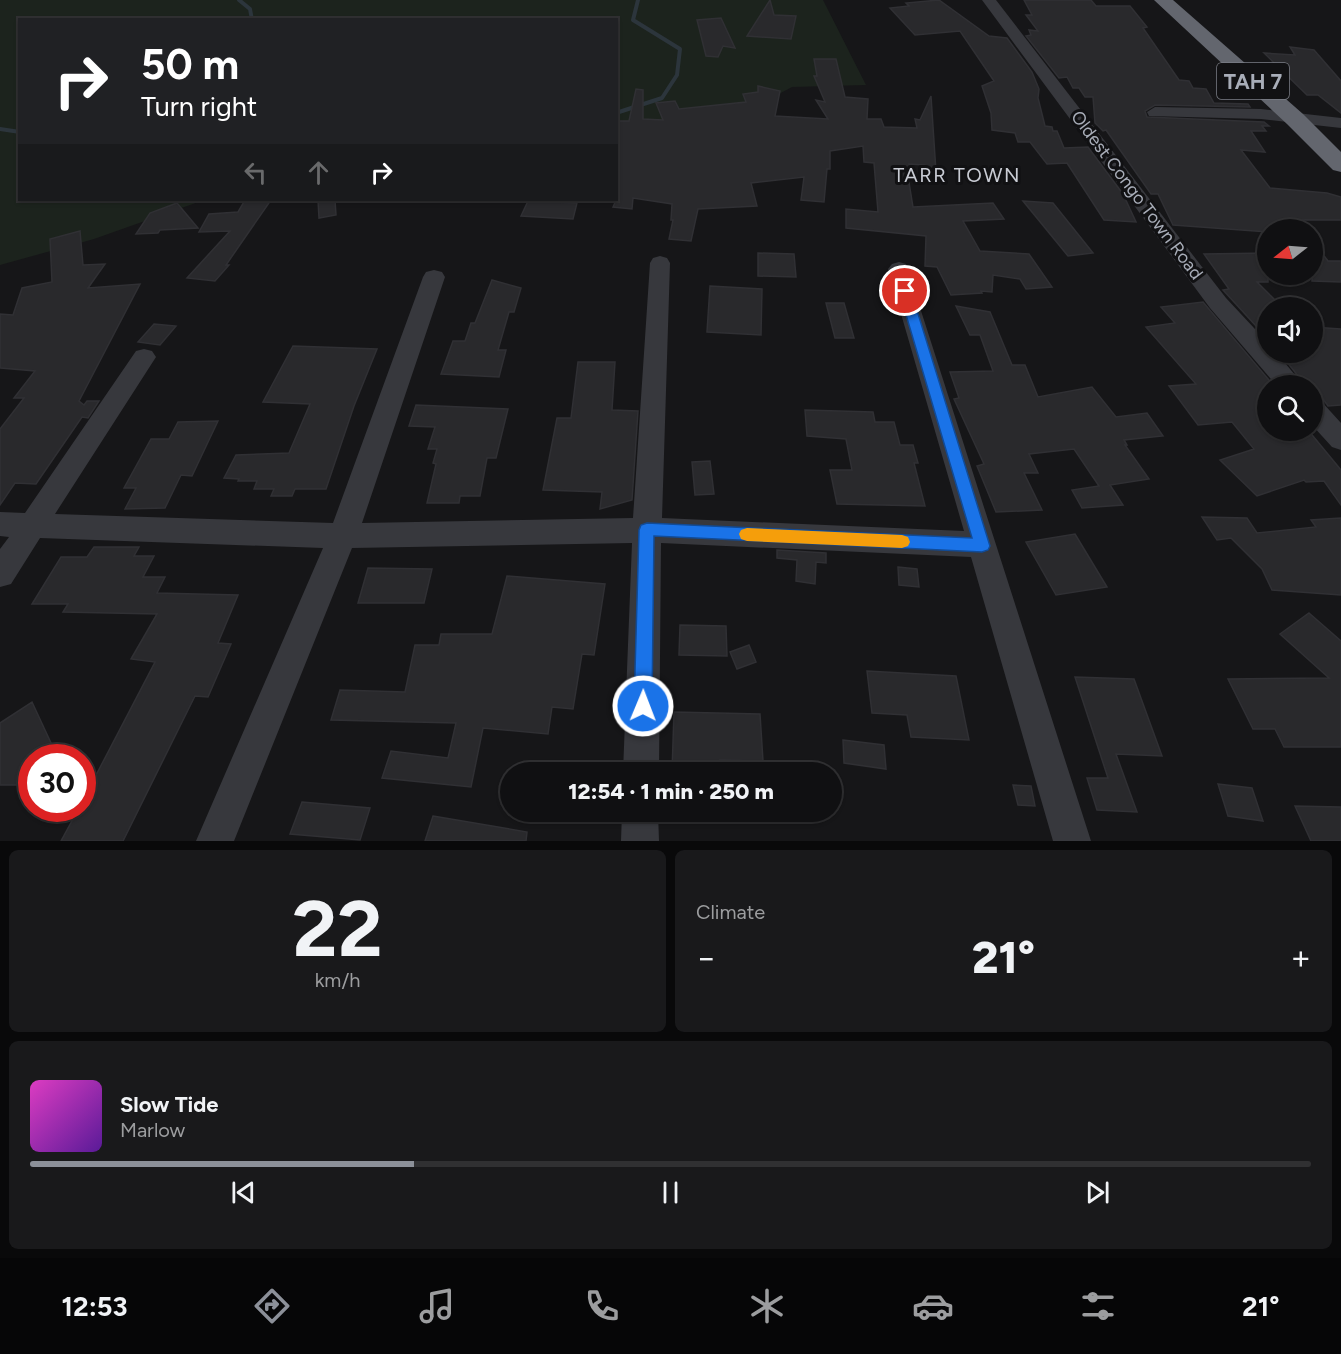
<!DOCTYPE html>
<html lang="en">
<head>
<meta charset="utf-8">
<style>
  :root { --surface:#101012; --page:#19191b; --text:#f1f3f6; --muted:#9c9d9f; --line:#303032; --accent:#8c9099 }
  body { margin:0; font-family:Figtree,sans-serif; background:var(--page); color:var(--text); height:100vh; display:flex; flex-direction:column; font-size:22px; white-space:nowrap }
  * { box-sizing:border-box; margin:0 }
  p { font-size:20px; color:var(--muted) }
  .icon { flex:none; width:33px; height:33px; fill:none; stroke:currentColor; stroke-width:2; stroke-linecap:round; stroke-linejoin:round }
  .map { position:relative; height:841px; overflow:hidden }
  .sheet { display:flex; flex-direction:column; gap:9px; padding:9px; background:#09090a; flex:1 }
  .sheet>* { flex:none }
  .banner { position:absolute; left:18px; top:18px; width:600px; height:183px; border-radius:0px; box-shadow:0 2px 4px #0004,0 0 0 2px var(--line); background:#202124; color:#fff; overflow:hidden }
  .needle { width:39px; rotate:253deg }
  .fabs { position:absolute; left:1257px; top:219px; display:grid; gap:12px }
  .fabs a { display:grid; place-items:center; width:66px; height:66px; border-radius:50%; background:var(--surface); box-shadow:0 2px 4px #0004,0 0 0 2px var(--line); font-size:30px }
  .speed { position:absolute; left:18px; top:744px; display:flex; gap:12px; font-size:30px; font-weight:700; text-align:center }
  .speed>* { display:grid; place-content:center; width:78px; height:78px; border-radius:50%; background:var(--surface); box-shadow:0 2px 4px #0004,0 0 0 2px var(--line); line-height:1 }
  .speed .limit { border:9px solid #d22; background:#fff; color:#111 }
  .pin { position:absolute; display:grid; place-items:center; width:51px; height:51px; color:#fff; margin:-26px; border:3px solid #fff; border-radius:50%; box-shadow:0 2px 6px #0007 }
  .me { position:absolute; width:66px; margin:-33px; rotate:1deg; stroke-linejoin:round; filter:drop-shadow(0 0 4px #0008) }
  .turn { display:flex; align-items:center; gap:21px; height:126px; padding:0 24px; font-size:27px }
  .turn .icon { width:78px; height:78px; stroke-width:2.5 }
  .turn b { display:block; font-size:42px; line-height:51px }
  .lanes { display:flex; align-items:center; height:57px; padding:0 24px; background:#0003; justify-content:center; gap:30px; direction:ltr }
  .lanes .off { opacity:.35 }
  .big { font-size:45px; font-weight:800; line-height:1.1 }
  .sheet .card { flex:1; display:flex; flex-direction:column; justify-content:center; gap:9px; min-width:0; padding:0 21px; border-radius:9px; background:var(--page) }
  .sheet .dial { align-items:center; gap:0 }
  .dial b { font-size:78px; line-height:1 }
  .song { display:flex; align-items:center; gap:18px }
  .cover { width:72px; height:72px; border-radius:9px; background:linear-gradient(135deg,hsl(310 70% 55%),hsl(270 70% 35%)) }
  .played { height:6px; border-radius:3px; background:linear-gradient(90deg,var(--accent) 30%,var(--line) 30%) }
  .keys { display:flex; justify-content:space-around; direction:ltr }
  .heat { display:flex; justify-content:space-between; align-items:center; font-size:33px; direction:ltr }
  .sheet .tiles { flex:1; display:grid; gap:9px; grid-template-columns:1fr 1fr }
  .card:last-child { grid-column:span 2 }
  .trip { position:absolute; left:500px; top:762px; width:342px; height:60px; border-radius:30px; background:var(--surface); box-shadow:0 2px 4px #0004,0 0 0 2px var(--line); font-weight:800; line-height:60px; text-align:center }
  .tabs { display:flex; height:96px; justify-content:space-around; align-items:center; background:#060607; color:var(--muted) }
  .tabs .icon { width:42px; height:42px }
  .tabs .active { color:var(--accent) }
  .tabs b { font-size:27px; color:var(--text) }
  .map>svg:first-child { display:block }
</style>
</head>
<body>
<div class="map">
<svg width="1341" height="841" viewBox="0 0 1341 841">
  <rect width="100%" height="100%" fill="#161618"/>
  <path fill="#1c231d" d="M0 0H823L866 85 792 87 617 180 616 20H20V200H204L94 239 0 265Z"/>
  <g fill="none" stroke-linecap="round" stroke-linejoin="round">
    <path stroke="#2c353c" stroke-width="4" d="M239 0 250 9 252 20
      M616 113 662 98 677 75 680 49 633 20 638 0
      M0 129 20 132"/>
  </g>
  <path fill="#29292c" stroke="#303034" stroke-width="1.5" d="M770 0 774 15 796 16 791 39 747 36Z
    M939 0 989 36 1007 38 1032 72 1039 89 1038 98 1045 126 1052 127 1053 131H1057L1064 148 1088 147 1123 194 1136 222 1104 220 1067 163 1047 164 1030 142H1018L1015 133 992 130 991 113 982 86 994 81 960 31 915 35 890 8 909 6 906 3Z
    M1024 0H1091L1096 6H1130L1147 27 1143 28 1179 80 1189 81 1193 88 1206 89 1214 103 1248 104 1250 107 1155 105 1145 111 1147 117 1264 122 1269 126H1262L1266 131H1251L1265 152 1241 150 1270 188 1327 193 1341 197V220H1297L1304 230H1268V232L1173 225 1158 194H1151L1106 130 1103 131 1095 123 1093 97H1085L1079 88H1073L1067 77 1059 78 1026 36 1031 35 1029 30 1038 31 1026 15H1032Z
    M721 18 735 48 723 46 718 57 706 56 697 20Z
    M1290 47 1314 50 1341 81V113L1318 95H1307L1264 53 1295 55Z
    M814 59H836L845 97 868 99 867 119H881L884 127 917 128 915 119 920 120 931 96 936 172 926 173 925 165 909 164 910 170H907L913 207 993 203 1004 219 963 221 980 251 1029 254 1052 287 1026 289 1020 279 993 275 992 292 981 291 982 293 951 295 937 267 925 266 926 236 846 228V209L878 212 874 163 864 162 863 146 830 151V169H827L824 202 801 200 804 177 751 183 757 206 698 209 691 241 669 239 673 220H671L672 204 633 198 632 209 613 207 616 200V121H629L636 89 643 90V119L663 120 656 103 675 101 679 109 746 102 743 94 758 92V86L780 91 775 116 828 119 816 100 825 102 814 76H817Z
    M245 200H271L226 265H229L215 281 187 278 230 231 199 232 209 214 238 212Z
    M318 200H335L336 215 319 218Z
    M528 201 577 203 573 219 521 216Z
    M1023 201 1053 203 1093 253 1068 256Z
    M177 203 198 228 160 230 158 233 136 234 150 213Z
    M80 231 83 265 105 264 88 288 140 284 79 401 84 405 87 401H99L88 418 82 417 36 484 15 483 0 505V429L24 398H14L35 371 0 368V314L13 315 22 288 52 282 50 239Z
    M1312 240 1328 261H1341V282L1312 281Z
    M758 253 794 254 796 277 758 276Z
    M1268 253V282H1257L1283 308H1268V339L1223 290 1229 289 1204 254Z
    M492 280 521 288 514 312H509L498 350H506L499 377 441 374 453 341H465L471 323H475Z
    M710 286 762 289 761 335 707 332Z
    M1203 302 1274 386H1268V430H1308L1341 470V505L1324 481 1306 482 1304 480 1257 496 1220 460 1254 449 1232 422 1198 425 1169 386 1196 384 1146 327 1175 323 1161 307Z
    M826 303H844L854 338H835Z
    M956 306 990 312 1012 365H1025L1038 397 1092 387 1116 417 1147 413 1163 436 1124 440 1127 445H1125L1149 479 1110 485 1123 505 1082 508 1072 490 1099 486 1074 449 1029 454 1038 473H1024L1042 510 996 512 977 466 984 464 954 399 959 398 950 372 993 371 980 335H970Z
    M154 324 176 326 160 345 138 342Z
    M1312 327 1341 329V405L1328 406 1323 399 1316 398 1312 394V386H1306L1279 352H1312Z
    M293 346 377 349 354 406 326 489H295L292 496H271L274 489H254L257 481H238L239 479 224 478 236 455 289 453 310 404 263 402Z
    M578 362H615L612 410 638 411 632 500 600 509 602 492 543 490 557 418H571Z
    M416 405 508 409 496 458H487L480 496H460L459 503H427L436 464 433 463 437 449H428L435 427 409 426Z
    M805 410 873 412 875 422H894L900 445H913L918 463H914L925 506 837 504 830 470H852L846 439 807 436Z
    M218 421 192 476 181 475 165 508 125 509 136 488H124L151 439H169L178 422Z
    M710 461 714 494 695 495 692 462Z
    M1202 517 1247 518 1257 533 1316 527 1311 520 1341 518V595L1272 590 1262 569 1231 538 1217 540Z
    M1075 534 1107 587 1056 595 1026 542Z
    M94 547H139L134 556H154L143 577H165L157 593 238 595 218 643 231 644 208 697 195 696 123 841H61L79 808H82V802L155 662 131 659 157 614 63 612 68 604H32L61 557H87Z
    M777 550 826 553V563L816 562 815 584 796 581 797 560 777 558Z
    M898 567 917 569 919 587 899 585Z
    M368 568 432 569 424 603H358Z
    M507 576 605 584 594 655 582 654 573 709 552 707 548 734 483 728 471 787 382 778 391 751 448 758 456 723 331 720 340 690 405 692 415 645H439L441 634H492Z
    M1309 613 1341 641V747H1284L1275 729H1253L1228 679 1329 678 1280 634Z
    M680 625 726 626 727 656 679 655Z
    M749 645 756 662 737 669 730 652Z
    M867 671 956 676 969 740 911 737 907 715 872 713Z
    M1075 677 1134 679 1162 756 1116 754 1137 812 1097 810 1087 778H1108Z
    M32 702 58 758H32V785H0V723Z
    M674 712 760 714 763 761 720 760V772H672Z
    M843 740 884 745 886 769 844 763Z
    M1218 784 1252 788 1263 821 1228 816Z
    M1013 785 1031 786 1035 806 1018 805Z
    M302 802 370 808 360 840 290 834Z
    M1295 806 1341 807V841H1311Z
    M433 816 527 832 526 841H425Z"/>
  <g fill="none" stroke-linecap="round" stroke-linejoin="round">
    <path fill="#37383d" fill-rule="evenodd" d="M982 0H996L1226 298 1268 343V352H1276L1304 386H1277L1210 308Z
      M1155 107 1261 109 1341 118V128L1261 119 1149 116 1147 112Z
      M660 256 667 258 670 263 662 518 964 531 888 269 892 264 899 262 906 264 1091 841H1053L971 557 661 543 659 772H623L632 543 352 548 234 841H196L323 548 40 538 11 584 0 587V549L9 537 0 536V512L25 513 136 351 144 349 152 351 156 357 55 514 333 523 423 277 426 272 434 270 442 272 445 277 362 523 633 518 650 263 653 258Z
      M1312 399 1321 401 1341 423V450L1332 447 1312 425Z
      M622 812H658L659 841H621Z"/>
    <path fill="#63666e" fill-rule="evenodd" d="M1154 0H1173L1303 114 1341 152V172L1333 170 1287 124Z"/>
  </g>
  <path fill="#1a73e8" stroke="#114b97" stroke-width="1.5" d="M905 287 911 291 990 546 988 550 982 552 654 536 652 706 649 713 643 715 636 713 634 706 639 530 641 525 647 523 972 538 899 291Z"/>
  <path fill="#f59e0b" d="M747 528 902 535 908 537 910 542 908 546 902 548 747 541 741 539 739 534 741 530Z"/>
  <g text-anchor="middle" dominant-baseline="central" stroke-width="6" stroke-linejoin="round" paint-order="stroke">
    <g font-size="18" fill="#a8adb8" stroke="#111113">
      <text transform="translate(1137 195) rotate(53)">Oldest Congo Town Road</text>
    </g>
    <g font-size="20" letter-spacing="1.5" fill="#c9ccd4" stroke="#111113">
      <text x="957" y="175">TARR TOWN</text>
    </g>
    <rect fill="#111113" stroke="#7b7e86" stroke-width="1.5" x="1217" y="63" width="72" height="36" rx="4.5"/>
    <g font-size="21" font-weight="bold" fill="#a8adb8">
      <text x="1253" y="81">TAH 7</text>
    </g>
  </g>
</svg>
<div class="fabs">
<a><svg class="needle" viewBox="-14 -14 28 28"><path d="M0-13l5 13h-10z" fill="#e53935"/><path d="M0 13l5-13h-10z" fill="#9c9d9f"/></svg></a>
<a><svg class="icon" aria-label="sound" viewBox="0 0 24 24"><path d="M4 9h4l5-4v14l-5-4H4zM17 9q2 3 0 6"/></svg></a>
<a><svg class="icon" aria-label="search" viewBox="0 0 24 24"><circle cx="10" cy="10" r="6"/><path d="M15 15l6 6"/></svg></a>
</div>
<div class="speed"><div class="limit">30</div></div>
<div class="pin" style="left:905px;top:291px;background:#d93025"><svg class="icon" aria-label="arrive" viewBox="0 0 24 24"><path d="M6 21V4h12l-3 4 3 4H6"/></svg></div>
<svg class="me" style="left:643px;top:706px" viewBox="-20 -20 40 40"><circle r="17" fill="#1a73e8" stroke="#fff" stroke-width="3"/><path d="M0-11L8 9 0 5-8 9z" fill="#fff"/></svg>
<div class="trip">12:54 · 1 min · 250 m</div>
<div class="banner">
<div class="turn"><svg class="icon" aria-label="right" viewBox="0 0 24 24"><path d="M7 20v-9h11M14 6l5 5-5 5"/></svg><div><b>50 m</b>Turn right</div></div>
<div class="lanes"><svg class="icon off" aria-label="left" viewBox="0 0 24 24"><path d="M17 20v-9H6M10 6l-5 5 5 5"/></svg><svg class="icon off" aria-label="ahead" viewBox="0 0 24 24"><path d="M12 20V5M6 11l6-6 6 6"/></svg><svg class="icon" aria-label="right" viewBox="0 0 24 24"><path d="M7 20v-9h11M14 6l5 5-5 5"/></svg></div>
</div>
</div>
<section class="sheet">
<div class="tiles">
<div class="card dial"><b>22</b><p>km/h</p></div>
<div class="card"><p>Climate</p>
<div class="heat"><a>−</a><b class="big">21°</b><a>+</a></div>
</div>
<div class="card">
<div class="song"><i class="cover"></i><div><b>Slow Tide</b><p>Marlow</p></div></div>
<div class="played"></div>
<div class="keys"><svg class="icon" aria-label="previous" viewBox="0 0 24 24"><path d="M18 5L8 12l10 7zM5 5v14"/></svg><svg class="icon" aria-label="pause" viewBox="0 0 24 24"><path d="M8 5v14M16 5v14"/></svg><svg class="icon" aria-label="next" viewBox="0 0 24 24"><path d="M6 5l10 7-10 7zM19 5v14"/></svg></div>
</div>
</div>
</section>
<nav class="tabs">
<b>12:53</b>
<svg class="icon active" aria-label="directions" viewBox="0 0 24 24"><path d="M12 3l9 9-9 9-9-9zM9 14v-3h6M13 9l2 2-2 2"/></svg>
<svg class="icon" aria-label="music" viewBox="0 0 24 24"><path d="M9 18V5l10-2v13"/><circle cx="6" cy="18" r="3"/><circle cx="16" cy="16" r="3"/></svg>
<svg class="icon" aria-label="phone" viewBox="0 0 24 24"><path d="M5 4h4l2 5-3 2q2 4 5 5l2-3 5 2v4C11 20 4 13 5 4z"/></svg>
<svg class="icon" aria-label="climate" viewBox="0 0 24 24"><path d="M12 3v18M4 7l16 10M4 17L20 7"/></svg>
<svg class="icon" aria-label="car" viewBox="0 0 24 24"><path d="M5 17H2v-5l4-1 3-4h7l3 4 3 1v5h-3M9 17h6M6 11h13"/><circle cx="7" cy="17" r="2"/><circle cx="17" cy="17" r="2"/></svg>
<svg class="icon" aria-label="filters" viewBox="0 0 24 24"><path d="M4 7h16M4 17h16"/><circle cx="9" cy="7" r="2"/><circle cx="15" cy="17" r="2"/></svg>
<b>21°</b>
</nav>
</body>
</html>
